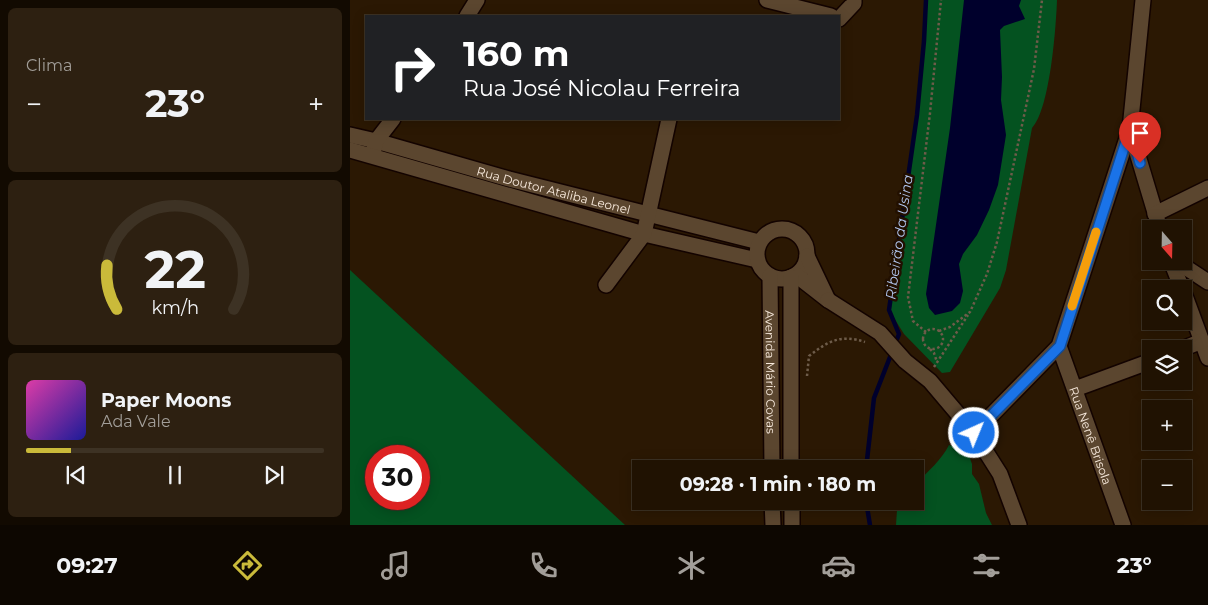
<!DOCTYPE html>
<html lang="pt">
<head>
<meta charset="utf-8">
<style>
  :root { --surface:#201202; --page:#2d2011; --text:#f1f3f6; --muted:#a29e99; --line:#3d3224; --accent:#caba3a }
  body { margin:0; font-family:Montserrat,sans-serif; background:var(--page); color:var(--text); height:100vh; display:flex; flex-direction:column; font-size:19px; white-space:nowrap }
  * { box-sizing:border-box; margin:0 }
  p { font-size:16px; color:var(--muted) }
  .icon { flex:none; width:28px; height:28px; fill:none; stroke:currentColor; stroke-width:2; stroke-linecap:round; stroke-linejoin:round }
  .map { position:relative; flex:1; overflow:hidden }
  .drawer { display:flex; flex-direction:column; gap:8px; padding:8px; background:#120a01; width:350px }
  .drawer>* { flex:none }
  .banner { position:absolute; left:15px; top:15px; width:475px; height:105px; border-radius:0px; box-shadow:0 2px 12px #0003,0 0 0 1px var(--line); background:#202124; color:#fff; overflow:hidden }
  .needle { width:32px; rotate:160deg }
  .buttons { position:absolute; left:792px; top:220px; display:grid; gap:10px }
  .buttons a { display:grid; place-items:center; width:50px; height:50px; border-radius:0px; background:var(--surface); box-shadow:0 2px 12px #0003,0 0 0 1px var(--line); font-size:25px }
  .speed { position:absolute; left:15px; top:445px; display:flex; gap:10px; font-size:25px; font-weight:700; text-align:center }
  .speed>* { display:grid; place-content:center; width:65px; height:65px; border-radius:50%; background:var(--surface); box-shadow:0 2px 12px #0003,0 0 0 1px var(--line); line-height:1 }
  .speed .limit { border:8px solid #d22; background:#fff; color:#111 }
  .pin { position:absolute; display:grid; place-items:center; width:42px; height:42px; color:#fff; margin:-51px -21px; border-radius:50% 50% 50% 0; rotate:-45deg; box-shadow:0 0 5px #0007 }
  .pin .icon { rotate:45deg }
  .me { position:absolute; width:55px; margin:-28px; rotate:44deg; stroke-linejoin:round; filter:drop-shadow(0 0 4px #0008) }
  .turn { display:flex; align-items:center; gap:18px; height:105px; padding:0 15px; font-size:22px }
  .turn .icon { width:65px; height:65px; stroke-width:2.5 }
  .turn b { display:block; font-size:35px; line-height:42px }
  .big { font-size:38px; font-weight:700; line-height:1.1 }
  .drawer .tile { flex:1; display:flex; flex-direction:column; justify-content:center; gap:8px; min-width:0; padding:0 18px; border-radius:8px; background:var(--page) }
  .drawer .dial { align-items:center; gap:0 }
  .dial svg { height:130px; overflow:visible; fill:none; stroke:var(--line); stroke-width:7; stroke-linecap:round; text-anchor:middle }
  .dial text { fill:var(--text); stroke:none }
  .song { display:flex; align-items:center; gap:15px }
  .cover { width:60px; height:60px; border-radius:8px; background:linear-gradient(135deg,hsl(320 70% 55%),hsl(240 70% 35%)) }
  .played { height:5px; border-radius:2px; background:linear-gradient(90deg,var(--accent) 15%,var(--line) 15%) }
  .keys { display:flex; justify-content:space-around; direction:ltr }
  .heat { display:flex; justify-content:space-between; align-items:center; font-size:28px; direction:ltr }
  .trip { position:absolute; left:282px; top:460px; width:292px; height:50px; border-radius:0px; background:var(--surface); box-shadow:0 2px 12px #0003,0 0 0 1px var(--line); font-weight:700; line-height:50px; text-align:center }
  .dock { display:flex; height:80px; justify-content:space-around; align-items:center; background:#0d0701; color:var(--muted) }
  .dock .icon { width:35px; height:35px }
  .dock .on { color:var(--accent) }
  .dock b { font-size:22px; color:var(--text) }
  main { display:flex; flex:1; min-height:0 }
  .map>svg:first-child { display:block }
</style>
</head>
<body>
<main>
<section class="drawer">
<div class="tile"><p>Clima</p>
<div class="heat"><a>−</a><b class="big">23°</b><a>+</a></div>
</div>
<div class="tile dial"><svg viewBox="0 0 100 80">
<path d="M14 69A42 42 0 1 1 86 69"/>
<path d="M14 69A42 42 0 0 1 8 42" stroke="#caba3a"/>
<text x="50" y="56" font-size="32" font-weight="700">22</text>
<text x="50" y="72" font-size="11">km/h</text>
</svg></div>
<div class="tile">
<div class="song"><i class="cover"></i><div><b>Paper Moons</b><p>Ada Vale</p></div></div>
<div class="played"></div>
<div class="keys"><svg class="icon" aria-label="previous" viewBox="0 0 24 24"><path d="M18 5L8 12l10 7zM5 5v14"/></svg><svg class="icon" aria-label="pause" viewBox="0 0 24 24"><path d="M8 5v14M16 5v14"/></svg><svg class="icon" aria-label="next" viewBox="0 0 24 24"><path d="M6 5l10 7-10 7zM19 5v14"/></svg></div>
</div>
</section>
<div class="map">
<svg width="858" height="525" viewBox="0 0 858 525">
  <rect width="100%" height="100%" fill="#2b1803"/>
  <path fill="#045220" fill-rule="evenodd" d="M576 0H707C706 28 700 109 682 128L656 270 650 288 600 372 592 373 554 334 539 310 567 115 574 41Z
    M0 270 275 525H0ZM26 456H69V499H26Z
    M599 445 617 450 622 464V474L629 484 636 513 642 525H546L547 510 551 501H566V483C578 472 592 459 599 445Z"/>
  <path fill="#00002c" d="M614 0H671L669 6 675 19 654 26 650 30 652 77 651 100 656 135 648 185 639 210 627 235 613 254 609 264 613 291 610 303 602 311 585 315 579 308 576 294 600 128Z"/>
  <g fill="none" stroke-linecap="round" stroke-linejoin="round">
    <path stroke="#00002c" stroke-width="4.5" d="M516 469 524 398 549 334 539 310 567 115 574 41 576 0
      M516 501 520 525"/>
    <defs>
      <g id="minor">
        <path d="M417 0 481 16"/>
        <path d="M117 16 127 0"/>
        <path d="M489 19 504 3V0"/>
        <path d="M780 129 810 229"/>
        <path id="s1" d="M0 135 26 141 159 179 409 242"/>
        <path d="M24 149 26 141 43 119"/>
        <path d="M0 150 294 234 407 260"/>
        <path d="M805 214 858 188"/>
        <circle cx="432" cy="254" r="25"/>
        <path d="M821 261 832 289"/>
        <path d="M826 261 858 282"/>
        <path d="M446 275 478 300 457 256"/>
        <path id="s2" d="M420 276 422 469"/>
        <path d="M441 277V469"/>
        <path d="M256 285 294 234 319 119"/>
        <path d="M834 293 858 358"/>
        <path d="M478 300 530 333 555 361 580 381 624 433 650 474 669 525"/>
        <path id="s3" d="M709 346 773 525"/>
        <path d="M832 349 852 341"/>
        <path d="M725 389 801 361"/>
        <path d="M624 433 709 346 780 129 793 0"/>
        <path d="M422 501 423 525"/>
        <path d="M442 501V525"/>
      </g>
    </defs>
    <use href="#minor" stroke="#130300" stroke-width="18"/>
    <path stroke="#6e5c4a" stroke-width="2.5" stroke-dasharray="2.5 2.5" stroke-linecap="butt" d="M573 339a10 10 0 1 1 20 0a10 10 0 1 1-20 0Z
      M589 331 600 327 620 312 637 274 647 242 684 69 692 0
      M576 332 563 321 558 297 580 113 591 0
      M580 349 584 353 587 362
      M584 367 618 315
      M457 376 459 356C478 341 491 334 515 342"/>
    <use href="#minor" stroke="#5b462f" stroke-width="15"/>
  </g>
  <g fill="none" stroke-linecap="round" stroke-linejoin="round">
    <defs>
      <path id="route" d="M624 433 710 346 780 129 790 163"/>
    </defs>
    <use href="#route" stroke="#114b97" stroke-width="12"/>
    <use href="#route" stroke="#1a73e8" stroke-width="9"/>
    <path stroke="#f59e0b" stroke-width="9" d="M722 306 746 232"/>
  </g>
  <g text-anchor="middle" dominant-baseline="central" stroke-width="5" stroke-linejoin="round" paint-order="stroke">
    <g font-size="12" fill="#f8eadd" stroke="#210f00">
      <text stroke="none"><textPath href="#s1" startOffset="211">Rua Doutor Ataliba Leonel</textPath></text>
      <text stroke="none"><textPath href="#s2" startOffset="96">Avenida Mário Covas</textPath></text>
      <text stroke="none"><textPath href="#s3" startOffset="95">Rua Nenê Brisola</textPath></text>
    </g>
    <g font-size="14" font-style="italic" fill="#b2c7ef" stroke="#210f00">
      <text transform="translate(549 237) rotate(-82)">Ribeirão da Usina</text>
    </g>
  </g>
</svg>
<div class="buttons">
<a><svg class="needle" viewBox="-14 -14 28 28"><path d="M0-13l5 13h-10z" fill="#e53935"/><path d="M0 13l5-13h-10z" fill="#a29e99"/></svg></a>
<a><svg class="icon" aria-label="search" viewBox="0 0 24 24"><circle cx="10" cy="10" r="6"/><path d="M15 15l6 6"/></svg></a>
<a><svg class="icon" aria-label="layers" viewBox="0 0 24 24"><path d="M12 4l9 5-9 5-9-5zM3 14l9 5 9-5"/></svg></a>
<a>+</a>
<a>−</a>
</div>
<div class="speed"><div class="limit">30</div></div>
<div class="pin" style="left:790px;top:163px;background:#d93025"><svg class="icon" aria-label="arrive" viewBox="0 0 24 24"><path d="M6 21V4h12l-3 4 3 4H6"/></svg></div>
<svg class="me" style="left:624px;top:433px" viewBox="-20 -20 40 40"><circle r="17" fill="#1a73e8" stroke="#fff" stroke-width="3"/><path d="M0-11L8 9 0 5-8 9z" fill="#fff"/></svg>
<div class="trip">09:28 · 1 min · 180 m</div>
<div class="banner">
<div class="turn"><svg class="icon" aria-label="right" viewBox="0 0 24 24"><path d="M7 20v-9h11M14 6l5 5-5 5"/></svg><div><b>160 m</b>Rua José Nicolau Ferreira</div></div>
</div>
</div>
</main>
<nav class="dock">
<b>09:27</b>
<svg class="icon on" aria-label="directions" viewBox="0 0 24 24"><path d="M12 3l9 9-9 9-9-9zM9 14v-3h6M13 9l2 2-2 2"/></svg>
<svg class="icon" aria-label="music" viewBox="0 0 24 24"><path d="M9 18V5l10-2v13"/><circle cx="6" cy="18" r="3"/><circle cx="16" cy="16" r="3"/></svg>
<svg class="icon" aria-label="phone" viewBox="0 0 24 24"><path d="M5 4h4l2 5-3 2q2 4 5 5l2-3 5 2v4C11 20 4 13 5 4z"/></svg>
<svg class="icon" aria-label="climate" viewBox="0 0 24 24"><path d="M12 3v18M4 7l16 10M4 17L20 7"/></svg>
<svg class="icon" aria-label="car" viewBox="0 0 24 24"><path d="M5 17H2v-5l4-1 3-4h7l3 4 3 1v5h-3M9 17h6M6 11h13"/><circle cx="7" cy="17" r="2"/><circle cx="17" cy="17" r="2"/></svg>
<svg class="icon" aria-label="filters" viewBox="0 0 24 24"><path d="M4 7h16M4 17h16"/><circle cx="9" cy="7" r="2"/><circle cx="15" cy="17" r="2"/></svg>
<b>23°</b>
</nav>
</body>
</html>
